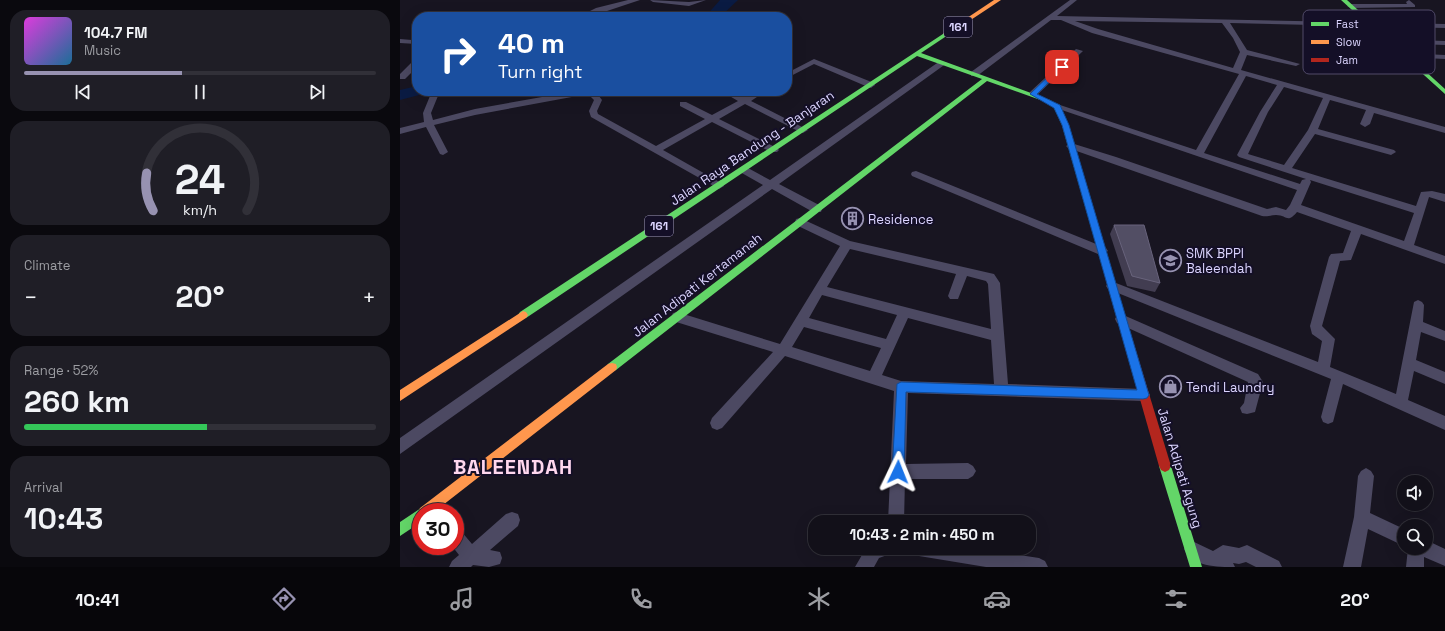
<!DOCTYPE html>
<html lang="en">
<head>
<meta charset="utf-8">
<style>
  :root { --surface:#121019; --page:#1f1e26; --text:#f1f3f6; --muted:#9c9da2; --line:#313038; --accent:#9792b1 }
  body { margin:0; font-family:"Space Grotesk",sans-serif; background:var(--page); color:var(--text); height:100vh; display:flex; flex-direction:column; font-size:15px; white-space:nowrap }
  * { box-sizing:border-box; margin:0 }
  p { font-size:13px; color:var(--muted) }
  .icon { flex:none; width:22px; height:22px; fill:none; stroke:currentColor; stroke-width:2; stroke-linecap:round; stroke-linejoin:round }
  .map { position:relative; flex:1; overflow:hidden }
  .panel { display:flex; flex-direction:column; gap:10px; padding:10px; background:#0a090e; width:400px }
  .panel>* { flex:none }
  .top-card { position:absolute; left:12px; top:12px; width:380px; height:84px; border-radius:16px; box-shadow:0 4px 16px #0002,0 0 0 1px var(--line); background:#1a4fa0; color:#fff; overflow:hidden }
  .buttons { position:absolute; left:997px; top:475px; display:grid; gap:8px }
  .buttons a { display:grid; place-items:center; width:36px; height:36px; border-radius:50%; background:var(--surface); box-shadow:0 4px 16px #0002,0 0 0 1px var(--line); font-size:20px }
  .speed { position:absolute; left:12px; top:503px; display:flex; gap:8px; font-size:20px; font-weight:700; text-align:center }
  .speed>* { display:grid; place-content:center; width:52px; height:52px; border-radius:50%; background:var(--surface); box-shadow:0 4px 16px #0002,0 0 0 1px var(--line); line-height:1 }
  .speed .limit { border:6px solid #d22; background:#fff; color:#111 }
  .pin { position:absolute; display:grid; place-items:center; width:34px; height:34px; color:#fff; margin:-17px; border-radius:8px; box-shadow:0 2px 6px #0006 }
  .me { position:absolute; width:44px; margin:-22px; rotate:2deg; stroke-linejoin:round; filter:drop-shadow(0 0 3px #0008) }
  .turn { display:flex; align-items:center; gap:14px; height:84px; padding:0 20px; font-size:18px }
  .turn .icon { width:52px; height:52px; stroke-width:2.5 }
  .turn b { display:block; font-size:28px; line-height:34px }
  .big { font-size:30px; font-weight:700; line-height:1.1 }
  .panel .widget { flex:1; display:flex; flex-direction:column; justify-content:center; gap:6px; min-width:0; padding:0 14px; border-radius:16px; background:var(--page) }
  .panel .dial { align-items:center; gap:0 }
  .dial svg { height:104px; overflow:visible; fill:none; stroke:var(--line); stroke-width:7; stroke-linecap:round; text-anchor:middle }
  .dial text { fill:var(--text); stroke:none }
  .song { display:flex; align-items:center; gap:12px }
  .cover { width:48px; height:48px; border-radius:6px; background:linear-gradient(135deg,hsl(300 70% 55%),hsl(200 70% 35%)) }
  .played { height:4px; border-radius:2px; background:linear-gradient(90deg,var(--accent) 45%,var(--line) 45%) }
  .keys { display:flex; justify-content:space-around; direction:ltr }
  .heat { display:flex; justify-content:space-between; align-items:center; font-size:22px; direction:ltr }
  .charge { height:6px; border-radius:3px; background:linear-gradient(90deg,#34c759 52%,var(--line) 0) }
  .trip { position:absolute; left:408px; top:515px; width:228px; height:40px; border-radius:16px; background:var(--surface); box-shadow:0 4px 16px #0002,0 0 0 1px var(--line); font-weight:700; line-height:40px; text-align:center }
  .tab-bar { display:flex; height:64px; justify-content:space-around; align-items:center; background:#07060a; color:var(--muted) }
  .tab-bar .icon { width:28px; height:28px }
  .tab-bar .on { color:var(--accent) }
  .tab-bar b { font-size:18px; color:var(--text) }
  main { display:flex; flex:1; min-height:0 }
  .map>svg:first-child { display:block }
</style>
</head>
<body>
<main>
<section class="panel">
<div class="widget">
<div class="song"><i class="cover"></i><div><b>104.7 FM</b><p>Music</p></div></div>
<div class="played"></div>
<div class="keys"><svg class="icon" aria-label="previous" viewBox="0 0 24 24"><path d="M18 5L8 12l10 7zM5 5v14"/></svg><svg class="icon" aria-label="pause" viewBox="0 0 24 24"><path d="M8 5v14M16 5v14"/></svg><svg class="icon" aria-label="next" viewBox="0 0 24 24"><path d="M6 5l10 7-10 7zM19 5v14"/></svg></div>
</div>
<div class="widget dial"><svg viewBox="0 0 100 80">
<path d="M14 69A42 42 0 1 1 86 69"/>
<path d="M14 69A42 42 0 0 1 9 40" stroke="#9792b1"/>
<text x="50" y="56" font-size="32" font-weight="700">24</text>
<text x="50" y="72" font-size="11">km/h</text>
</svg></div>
<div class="widget"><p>Climate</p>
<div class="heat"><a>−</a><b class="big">20°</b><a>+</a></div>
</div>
<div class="widget"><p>Range · 52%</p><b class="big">260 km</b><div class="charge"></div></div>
<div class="widget"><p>Arrival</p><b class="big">10:43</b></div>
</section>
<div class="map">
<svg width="1045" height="567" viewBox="0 0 1045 567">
  <rect width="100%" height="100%" fill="#181521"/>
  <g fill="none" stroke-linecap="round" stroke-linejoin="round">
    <path fill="#0a1b43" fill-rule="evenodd" d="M320 0H338L320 17H305Z
      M17 86V91H25L23 94 0 100V90Z"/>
    <path fill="#4c4962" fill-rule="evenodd" d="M228 0H240L207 11 222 17C213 17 209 14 202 13 198 13 185 17 178 17L196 8Z
      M250 0 289 2 306 0 289 6 253 2Z
      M670 0H677L657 16 1045 24V28L830 23 847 50 900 64 896 66 847 55 841 70 1045 127V133L974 113 970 124 965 127 960 124 966 110 930 100 918 129 994 150 996 152 991 155 915 134 892 168 1016 206 1021 192 1032 191 1045 194V202L1029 197 1014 245 1045 256V264L961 234 951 260 940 261 922 326 935 339 930 367 996 394 1014 302 1018 300 1022 302 1024 305 1023 322 1045 331V341L1021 332 1016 360 1045 372V384L1014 371 1008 400 1045 416V430L943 384 933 422 928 424 923 422 921 417 931 379 708 289 706 286 708 283H716L918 362 922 341 912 334 910 326 929 257 931 254 943 253 951 231 897 212C887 224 887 215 876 215 871 215 868 217 862 216L668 148 666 146 671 143 716 157 867 209 876 207 886 210 890 205 897 190 653 107 657 104 660 105 796 150 839 74 692 33 661 20H651L577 76H571V72ZM675 21 822 23 833 38 840 52 833 68 698 29ZM846 76 877 85 860 112 837 155 839 157 906 179 902 180 900 184 804 153ZM884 87 923 98 908 130 884 165 848 154 868 112ZM910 180 1014 213 1004 241 901 205 911 182Z
      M1009 0 1015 5V7L951 8 947 6 951 4H1007L1006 2Z
      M17 38 16 44 0 43V39L12 40Z
      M987 39 1045 41V45L990 43 986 41Z
      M676 49 683 51 636 96H630V92Z
      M1002 53 1045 55V59L1005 57 1001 55Z
      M414 59 474 83 475 85 471 88 468 87 414 64 387 78V73Z
      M14 60H17V67L5 79H0V74Z
      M540 61 547 63 379 184 421 206 422 209 421 212H413L372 189 0 454V438L363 185 340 172 339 170 340 168H348L370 180Z
      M32 91H40L31 113 33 120 75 109 176 91H195L202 100 197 111 198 114 256 146 305 119 280 106V102H286L312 115 338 101 321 91H332L344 97 356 91H366L351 101 408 130 403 133 400 132 345 104 319 119 377 148 379 150 377 152H371L312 122 263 150 323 184 324 186 319 189 191 117 189 111 194 100 188 94 75 115 34 125 48 152 43 155 40 154 26 127 0 134V128L24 122 23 113Z
      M516 171 706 248 708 251 702 255 698 254 512 176 511 174 512 172Z
      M400 218 450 241 594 274 600 283 608 384 743 389 748 391 750 395 748 399 743 401 508 393 506 464 568 463 573 466 576 471 573 476 568 479H505L504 522H488L494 391 385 356 322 428 317 430 312 428 310 423 312 418 373 352 273 321 271 317 273 313 277 312 380 344 440 246 396 225 395 222 396 219ZM450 249 556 274 548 296 550 299H558L567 276 586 281 588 284 591 329 427 287ZM422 295 497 315 486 339 409 318ZM508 318 591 340 594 384 501 381 482 375ZM404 327 481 348 470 371 392 347Z
      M721 314 858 374 863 382 855 412 847 414 842 413 840 408 844 403 848 382 717 323 715 319 717 315Z
      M966 468 971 471 974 476 970 513 1004 529V546L968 529 961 567H943L954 517 958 476 961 471Z
      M112 512 118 514 120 520 118 526 90 550 100 552 102 558 100 564 89 567 73 565 71 567H49L52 561 59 555 52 546H55V529L61 531 72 544 106 514Z
      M1026 540 1045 549V566L1024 557V567H1006L1008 548H1026Z
      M792 541 813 551 823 545 839 548 847 545 879 561 882 567H856L846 562 839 564 833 563 835 567C818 567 791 567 784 549L786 543Z
      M466 548H492L490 554 479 558 474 567H455Z
      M511 548H572L639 558 645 561 648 567H586L519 556 513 554Z"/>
    <path fill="#63d668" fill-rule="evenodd" d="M941 0H947L1045 89V94Z
      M546 32 548 33V35L521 53 650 100 659 106 668 125 711 269 710 271H704L703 269 662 125 654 108 646 102 587 81 216 370 212 371 208 370 207 367 208 364 582 79 517 56 126 318H120L118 315 120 312Z
      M765 460 769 462 771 466 802 567H790L759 466 761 462Z
      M21 508 25 510 26 512H21V522L0 536V522Z"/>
    <path fill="#ff974d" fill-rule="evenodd" d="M594 0H601L548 35 543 34Z
      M123 311 126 312 128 315 126 318 0 401V390Z
      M212 363 216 364 217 367 216 370 34 512H21V517L20 516 18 512 20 508 208 364Z"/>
    <path fill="#b3261e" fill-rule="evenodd" d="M707 266 711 269 771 466 769 470 765 472 761 470 759 466 703 269Z"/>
  </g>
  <path fill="#423d51" d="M714 225 760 283 755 292 727 286 710 234Z"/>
  <path fill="#524e64" stroke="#68637c" d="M714 225H744L760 283 732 276Z"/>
  <path fill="#1a73e8" stroke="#114b97" d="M659 66 665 67 637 94 660 105 669 125 749 395 747 398 743 399 506 392 504 472 502 476 498 478 494 476 492 472 497 384 501 382 737 390 662 125 654 108 630 94Z"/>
  <defs>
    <symbol id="building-ring" viewBox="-11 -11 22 22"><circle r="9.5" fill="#140f27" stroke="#9792b1" stroke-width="1.5"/><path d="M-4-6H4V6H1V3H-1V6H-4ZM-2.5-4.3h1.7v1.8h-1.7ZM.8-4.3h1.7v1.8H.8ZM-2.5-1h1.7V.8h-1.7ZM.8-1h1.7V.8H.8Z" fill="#9792b1"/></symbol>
    <symbol id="school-ring" viewBox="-11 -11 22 22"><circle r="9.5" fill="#140f27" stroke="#9792b1" stroke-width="1.5"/><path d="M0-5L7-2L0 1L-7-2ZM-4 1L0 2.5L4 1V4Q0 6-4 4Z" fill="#9792b1"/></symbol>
    <symbol id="shop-ring" viewBox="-11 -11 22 22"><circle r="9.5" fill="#140f27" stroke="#9792b1" stroke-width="1.5"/><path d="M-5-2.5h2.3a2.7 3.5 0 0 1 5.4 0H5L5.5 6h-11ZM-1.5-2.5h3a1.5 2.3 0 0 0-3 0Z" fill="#9792b1"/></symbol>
  </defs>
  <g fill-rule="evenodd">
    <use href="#building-ring" x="440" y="206" width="25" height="25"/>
    <use href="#school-ring" x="758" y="248" width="25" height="25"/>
    <use href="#shop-ring" x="758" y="374" width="25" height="25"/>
  </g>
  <g text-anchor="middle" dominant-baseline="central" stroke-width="4" stroke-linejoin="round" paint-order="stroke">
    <g fill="#140f27" stroke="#a09abe" stroke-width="1">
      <rect x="544" y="17" width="28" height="20" rx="3"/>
      <rect x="245" y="216" width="28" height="20" rx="3"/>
    </g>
    <g font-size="12" font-weight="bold" fill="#dcd5ff">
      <text x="558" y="27">161</text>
      <text x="259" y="226">161</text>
    </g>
    <g font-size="13" fill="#dcd5ff" stroke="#140f27">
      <text transform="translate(352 148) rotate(-34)">Jalan Raya Bandung - Banjaran</text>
      <text transform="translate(297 285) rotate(-38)">Jalan Adipati Kertamanah</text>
      <text transform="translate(780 468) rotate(73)">Jalan Adipati Agung</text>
    </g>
    <g font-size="13" fill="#dcd5ff" stroke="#140f27" text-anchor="start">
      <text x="468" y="219">Residence</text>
      <text x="786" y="253">SMK BPPI<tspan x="786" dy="15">Baleendah</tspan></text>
      <text x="786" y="387">Tendi Laundry</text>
    </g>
    <g font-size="20" font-weight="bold" letter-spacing="1" fill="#ffd7ee" stroke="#140f27">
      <text x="113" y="467">BALEENDAH</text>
    </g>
  </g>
  <rect x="903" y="10" width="132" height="64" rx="6" fill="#140f27" stroke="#504a68" stroke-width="1"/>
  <rect x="911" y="22" width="18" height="4" fill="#63d668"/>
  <rect x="911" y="40" width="18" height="4" fill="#ff974d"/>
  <rect x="911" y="58" width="18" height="4" fill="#b3261e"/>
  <g font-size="11" fill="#dcd5ff">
    <text x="936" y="28">Fast</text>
    <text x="936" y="46">Slow</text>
    <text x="936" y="64">Jam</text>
  </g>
</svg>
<div class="buttons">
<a><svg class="icon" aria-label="sound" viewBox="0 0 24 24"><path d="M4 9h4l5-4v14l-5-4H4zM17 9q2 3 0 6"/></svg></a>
<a><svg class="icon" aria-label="search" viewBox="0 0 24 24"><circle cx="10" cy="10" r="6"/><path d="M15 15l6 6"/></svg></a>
</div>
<div class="speed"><div class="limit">30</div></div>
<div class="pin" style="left:662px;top:67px;background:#d93025"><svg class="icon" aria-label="arrive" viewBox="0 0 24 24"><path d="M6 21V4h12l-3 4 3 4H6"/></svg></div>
<svg class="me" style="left:498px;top:472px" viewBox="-20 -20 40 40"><path d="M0-17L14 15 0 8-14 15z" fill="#1a73e8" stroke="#fff" stroke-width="4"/></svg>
<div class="trip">10:43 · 2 min · 450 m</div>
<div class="top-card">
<div class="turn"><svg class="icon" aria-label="right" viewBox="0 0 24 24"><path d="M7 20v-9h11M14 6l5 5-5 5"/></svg><div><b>40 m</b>Turn right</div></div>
</div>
</div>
</main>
<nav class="tab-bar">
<b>10:41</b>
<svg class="icon on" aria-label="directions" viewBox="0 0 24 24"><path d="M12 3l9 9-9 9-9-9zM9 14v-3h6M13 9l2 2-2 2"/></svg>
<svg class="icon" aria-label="music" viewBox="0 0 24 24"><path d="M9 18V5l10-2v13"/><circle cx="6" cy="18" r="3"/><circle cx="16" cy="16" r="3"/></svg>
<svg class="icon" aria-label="phone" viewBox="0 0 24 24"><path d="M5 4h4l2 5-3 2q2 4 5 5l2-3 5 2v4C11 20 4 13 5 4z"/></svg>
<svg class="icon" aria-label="climate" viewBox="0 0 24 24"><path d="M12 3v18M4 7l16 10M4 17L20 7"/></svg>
<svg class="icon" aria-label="car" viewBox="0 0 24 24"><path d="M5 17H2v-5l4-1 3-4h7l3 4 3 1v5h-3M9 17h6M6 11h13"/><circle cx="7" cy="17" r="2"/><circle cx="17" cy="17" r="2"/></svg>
<svg class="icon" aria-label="filters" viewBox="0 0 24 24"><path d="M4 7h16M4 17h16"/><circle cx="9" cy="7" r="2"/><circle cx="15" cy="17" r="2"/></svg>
<b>20°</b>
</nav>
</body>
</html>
